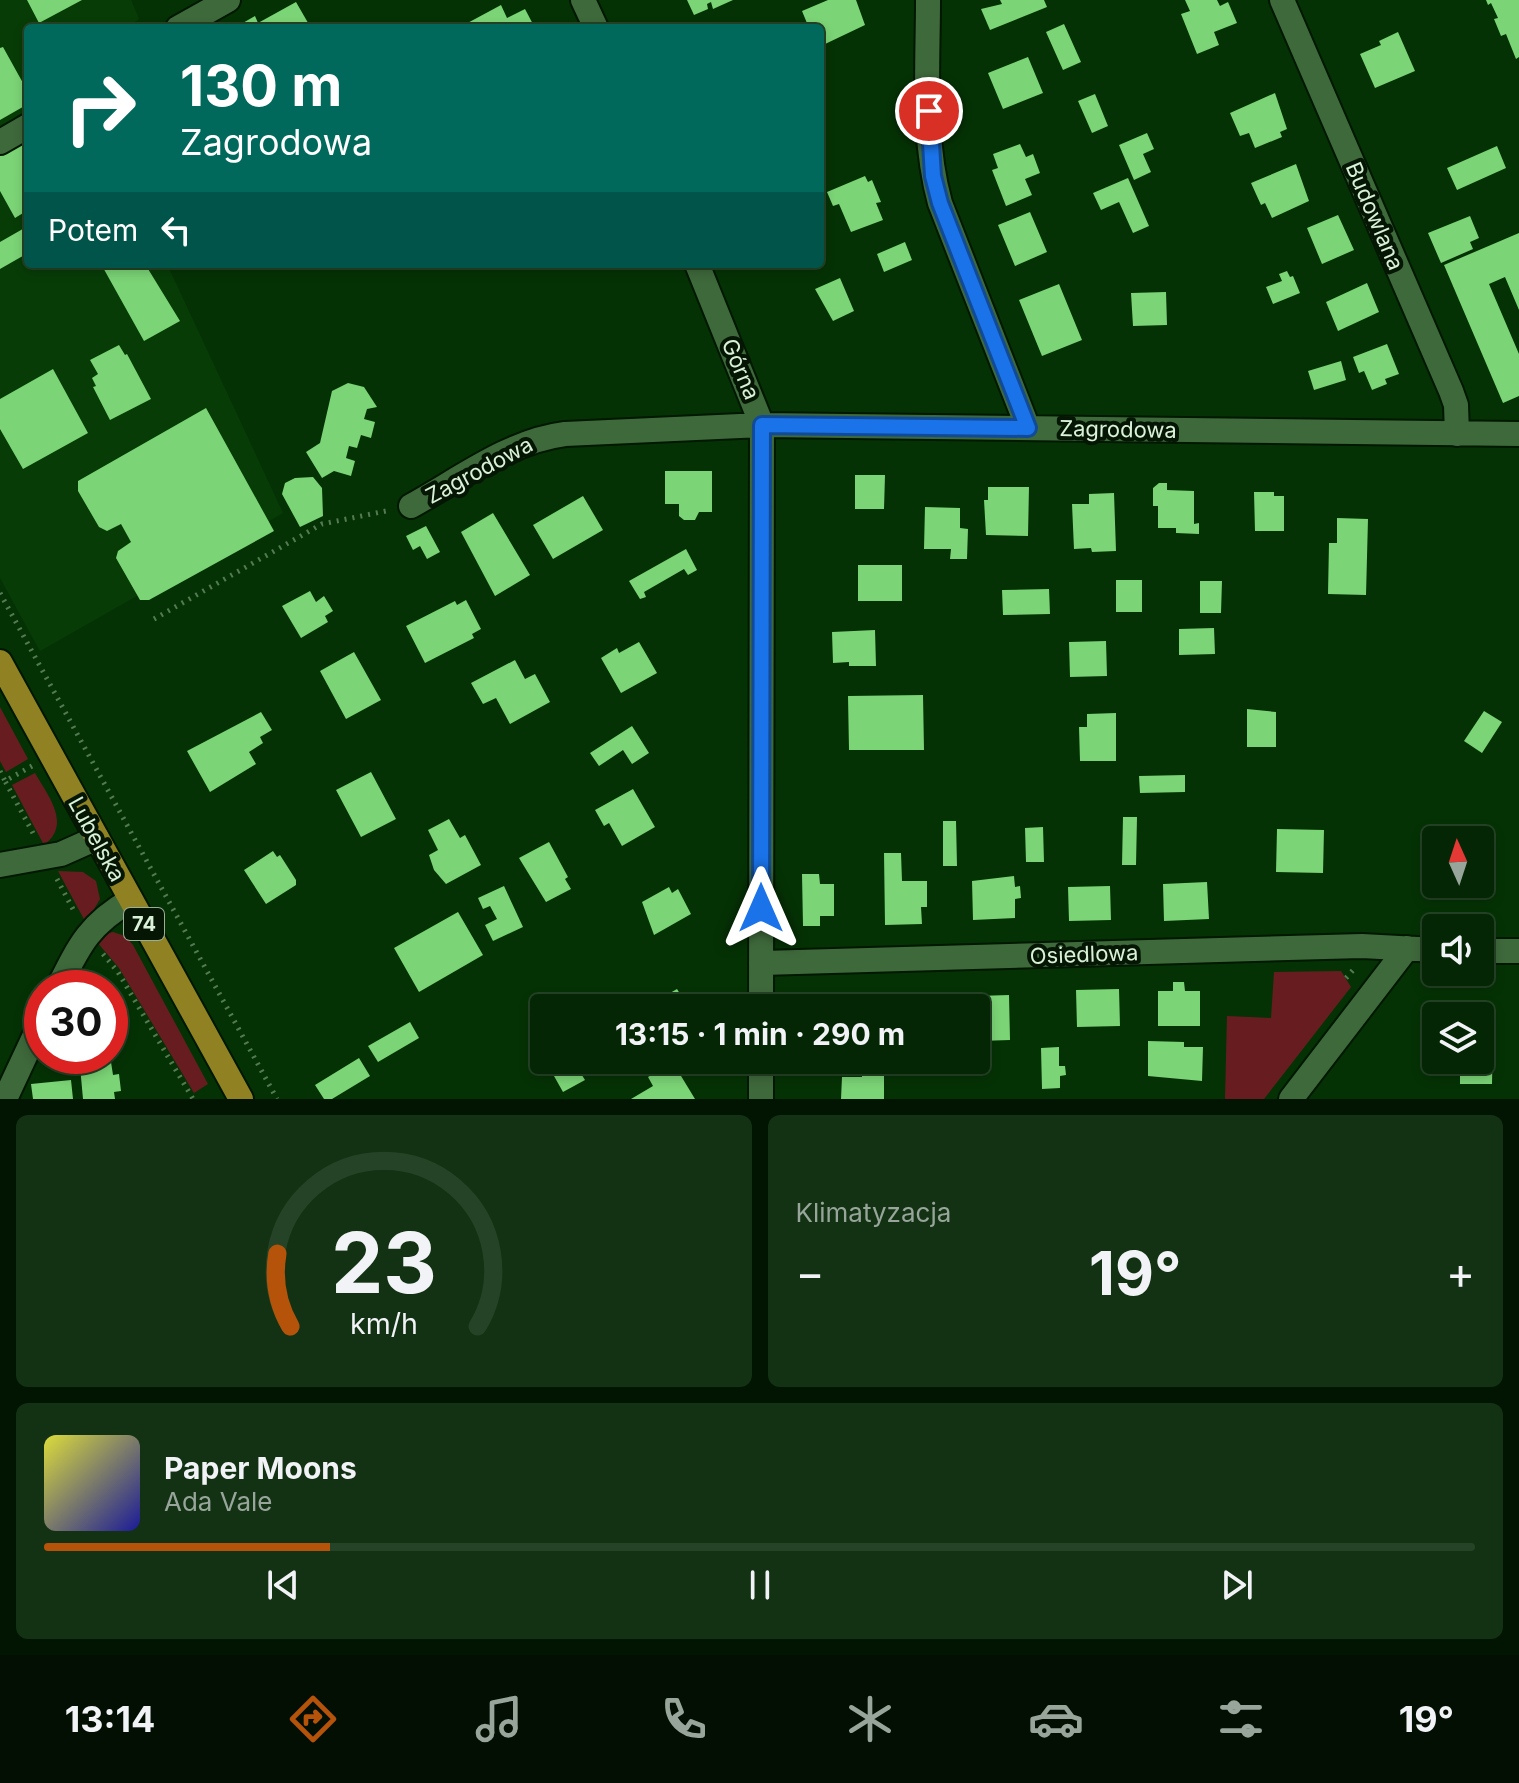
<!DOCTYPE html>
<html lang="pl">
<head>
<meta charset="utf-8">
<style>
  :root { --surface:#042604; --page:#123213; --text:#f1f3f6; --muted:#97a59a; --line:#254326; --accent:#b45309 }
  body { margin:0; font-family:Inter,sans-serif; background:var(--page); color:var(--text); height:100vh; display:flex; flex-direction:column; font-size:30px; white-space:nowrap }
  * { box-sizing:border-box; margin:0 }
  p { font-size:26px; color:var(--muted) }
  .icon { flex:none; width:44px; height:44px; fill:none; stroke:currentColor; stroke-width:2; stroke-linecap:round; stroke-linejoin:round }
  .map { position:relative; height:1099px; overflow:hidden }
  .sheet { display:flex; flex-direction:column; gap:16px; padding:16px; background:#021502; flex:1 }
  .sheet>* { flex:none }
  .banner { position:absolute; left:24px; top:24px; width:800px; height:244px; border-radius:8px; box-shadow:0 4px 12px #0003,0 0 0 2px var(--line); background:#00695c; color:#fff; overflow:hidden }
  .needle { width:52px; rotate:357deg }
  .fabs { position:absolute; left:1422px; top:826px; display:grid; gap:16px }
  .fabs a { display:grid; place-items:center; width:72px; height:72px; border-radius:8px; background:var(--surface); box-shadow:0 4px 12px #0003,0 0 0 2px var(--line); font-size:40px }
  .speed { position:absolute; left:24px; top:970px; display:flex; gap:16px; font-size:40px; font-weight:700; text-align:center }
  .speed>* { display:grid; place-content:center; width:104px; height:104px; border-radius:50%; background:var(--surface); box-shadow:0 4px 12px #0003,0 0 0 2px var(--line); line-height:1 }
  .speed .limit { border:12px solid #d22; background:#fff; color:#111 }
  .pin { position:absolute; display:grid; place-items:center; width:68px; height:68px; color:#fff; margin:-34px; border:4px solid #fff; border-radius:50%; box-shadow:0 2px 8px #0007 }
  .me { position:absolute; width:88px; margin:-44px; rotate:0deg; stroke-linejoin:round; filter:drop-shadow(0 0 6px #0008) }
  .turn { display:flex; align-items:center; gap:28px; height:168px; padding:0 24px; font-size:36px }
  .turn .icon { width:104px; height:104px; stroke-width:2.5 }
  .turn b { display:block; font-size:56px; line-height:68px }
  .then { display:flex; align-items:center; height:76px; padding:0 24px; background:#0003; gap:16px; font-size:30px }
  .big { font-size:60px; font-weight:700; line-height:1.1 }
  .sheet .widget { flex:1; display:flex; flex-direction:column; justify-content:center; gap:12px; min-width:0; padding:0 28px; border-radius:12px; background:var(--page) }
  .sheet .dial { align-items:center; gap:0 }
  .dial svg { height:208px; overflow:visible; fill:none; stroke:var(--line); stroke-width:7; stroke-linecap:round; text-anchor:middle }
  .dial text { fill:var(--text); stroke:none }
  .song { display:flex; align-items:center; gap:24px }
  .cover { width:96px; height:96px; border-radius:12px; background:linear-gradient(135deg,hsl(60 70% 55%),hsl(240 70% 35%)) }
  .played { height:8px; border-radius:4px; background:linear-gradient(90deg,var(--accent) 20%,var(--line) 20%) }
  .keys { display:flex; justify-content:space-around; direction:ltr }
  .heat { display:flex; justify-content:space-between; align-items:center; font-size:44px; direction:ltr }
  .sheet .tiles { flex:1; display:grid; gap:16px; grid-template-columns:1fr 1fr }
  .widget:last-child { grid-column:span 2 }
  .trip { position:absolute; left:530px; top:994px; width:460px; height:80px; border-radius:8px; background:var(--surface); box-shadow:0 4px 12px #0003,0 0 0 2px var(--line); font-weight:700; line-height:80px; text-align:center }
  .menu { display:flex; height:128px; justify-content:space-around; align-items:center; background:#020f02; color:var(--muted) }
  .menu .icon { width:56px; height:56px }
  .menu .on { color:var(--accent) }
  .menu b { font-size:36px; color:var(--text) }
  .map>svg:first-child { display:block }
</style>
</head>
<body>
<div class="map">
<svg width="1519" height="1099" viewBox="0 0 1519 1099">
  <rect width="100%" height="100%" fill="#053205"/>
  <path fill="#073c07" d="M0 0H131L139 19 127 28H28V264H167L283 513 40 651 0 578Z"/>
  <path fill="#671d1f" d="M0 707 28 759 6 772 0 761Z
    M35 773C48 796 72 824 44 845L12 785Z
    M58 871 83 872 96 881 100 899 86 923Z
    M113 932 125 936 133 945 208 1084 194 1093 119 968 97 942 105 934Z
    M1341 971 1351 987 1264 1099H1225L1227 1016 1271 1018 1274 972Z"/>
  <path fill="#7bd476" d="M27 0H82L39 23Z
    M687 0H733L713 9 711 2 707 4 708 9 694 15Z
    M828 0H856L865 25 823 45 820 28H809L802 11Z
    M1000 0H1044L1047 7 990 30 981 9 1002 4Z
    M1185 0H1217L1220 6 1228 2 1237 23 1214 32 1219 45 1197 54 1181 14 1190 11Z
    M1486 0H1519V57L1516 59 1506 34 1501 36 1494 19 1498 18 1491 3 1488 5Z
    M296 2 311 28H243L241 24 255 16 258 23Z
    M501 5 507 18 525 9 535 28H464L462 26Z
    M1064 24 1081 62 1063 70 1046 32Z
    M1398 32 1415 71 1375 88 1360 54 1381 45 1379 41Z
    M3 47 28 92V104L0 120V48Z
    M1028 57 1043 93 1003 109 988 73Z
    M1275 93 1287 129 1280 132 1282 137 1255 148 1249 133 1240 136 1230 113Z
    M1095 94 1108 126 1092 133 1078 101Z
    M1147 133 1154 149 1143 154 1151 172 1134 180 1119 145Z
    M21 139 24 145 28 143V210L15 218 0 191V151Z
    M1020 144 1026 157 1033 154 1040 173 1025 179 1032 195 1006 206 992 170 998 168 993 154Z
    M1497 146 1506 168 1457 190 1447 168Z
    M1296 164 1309 201 1272 218 1265 203 1261 205 1251 183Z
    M865 176 868 182 872 180 881 202 876 203 883 220 851 232 839 204 833 206 827 192Z
    M1128 178 1149 226 1133 233 1119 202 1101 210 1093 193Z
    M1030 212 1047 252 1015 266 998 225Z
    M1338 215 1354 250 1322 264 1307 228Z
    M1470 216 1479 238 1470 242 1473 249 1441 263 1428 233Z
    M28 226V253L0 269V242Z
    M1519 233V310L1505 277 1489 284 1519 354V396L1503 403 1444 265Z
    M905 242 912 260 884 272 877 254Z
    M101 264H145L180 321 144 341Z
    M1287 271 1290 277 1293 276 1300 293 1273 304 1266 287 1282 281 1279 274Z
    M840 278 854 311 833 321 815 289Z
    M1367 283 1379 312 1338 331 1326 302Z
    M1059 284 1082 340 1042 356 1019 300Z
    M1166 292 1167 325 1133 326 1131 293Z
    M1387 344 1399 374 1385 379 1387 384 1372 390 1364 371 1359 373 1353 357Z
    M119 345 125 355 127 354 151 399 110 420 93 387 96 386 92 378 98 374 90 360Z
    M1341 361 1346 380 1314 390 1308 371Z
    M53 369 88 433 23 469 0 429V399Z
    M348 383 364 387 377 407 367 409 364 419 375 422 371 438 361 435 357 448 349 446 346 458 355 461 351 476 334 471 322 478 306 452 320 443 332 391Z
    M206 408 274 531 149 600H140L116 558 118 551 131 542 121 524 107 531 99 527 78 491V481Z
    M665 471H712V512H699L695 520H684L679 516V504H665Z
    M855 475H885L884 509H855Z
    M313 477 322 488 323 516 300 527 282 494 285 483 295 478Z
    M1159 483H1167V490L1194 491V524L1199 523V534L1176 533V528H1158V506H1153V488Z
    M988 487H1029L1028 536 986 535 984 500H988Z
    M1254 492H1274V496H1284V531H1255Z
    M1114 493 1116 551 1092 552 1091 548 1074 549 1072 504H1089V494Z
    M583 496 603 530 553 559 533 525Z
    M925 507 960 508V528L968 529 967 559H950L951 549H924Z
    M493 513 530 575 495 596 461 532Z
    M1337 518 1368 519 1366 595 1328 594 1329 543H1337Z
    M426 526 440 552 427 559 420 546 413 550 406 536Z
    M686 549 697 570 688 575 684 569 644 592 646 597 640 599 629 581Z
    M858 565H902V601H858Z
    M1116 580H1142V612H1116Z
    M1200 581H1222L1221 613H1200Z
    M1049 589 1050 614 1003 615 1002 590Z
    M310 591 316 602 324 596 333 611 325 616 328 622 301 638 282 606Z
    M466 600 481 629 472 634 474 638 425 663 406 626 455 601 457 605Z
    M1214 628 1215 654 1179 655V629Z
    M875 630 876 666H849V662L833 663 832 632Z
    M1106 641 1107 676 1070 677 1069 642Z
    M639 642 657 673 621 693 601 658 617 648 619 653Z
    M354 652 381 700 346 719 320 671Z
    M515 660 525 679 535 674 550 702 510 724 496 698 483 704 471 683Z
    M923 695 924 750H849L848 696Z
    M1247 709 1276 712V747H1247Z
    M1484 711 1502 722 1482 753 1464 741Z
    M261 712 272 730 260 737 263 743 249 752 256 764 210 792 187 751Z
    M1116 713V761H1080L1079 727H1087V714Z
    M632 726 649 753 632 764 623 750 599 766 590 753Z
    M371 772 396 819 361 837 336 790Z
    M1185 775V792L1140 793 1139 776Z
    M633 789 655 827 622 846 609 823 604 826 595 810Z
    M1123 817H1137L1136 865H1122Z
    M449 819 460 838 465 835 481 865 446 884 434 870 429 855 438 850 428 830Z
    M943 821H956L957 866H943Z
    M1043 827 1044 862H1026L1025 828Z
    M1277 829 1324 830 1323 873 1276 872Z
    M549 842 568 877 565 879 571 889 546 902 519 858Z
    M273 851 277 857 280 855 296 880V885L266 904 244 870Z
    M884 853H901L902 881H927V907H921L922 924 885 925Z
    M802 874H819L820 884H834V916H820V926H803Z
    M1014 876 1015 887 1020 886 1021 898 1015 899V918L973 920 972 881Z
    M1207 882 1209 919 1164 921 1163 884Z
    M504 886 523 927 493 941 485 925 497 919 490 906 483 909 478 898Z
    M1110 886 1111 920 1069 921 1068 887Z
    M669 887 672 893 678 889 691 914 654 935 642 902Z
    M458 912 483 955 419 992 394 948Z
    M1173 982H1184L1185 991H1200V1026H1158V991H1173Z
    M677 989 685 1002 689 1000 693 1008H644Z
    M1119 989 1120 1026 1077 1027 1076 990Z
    M1009 995 1010 1040 979 1041 977 996Z
    M789 1000 814 1001V1008H789Z
    M918 1000V1008H883L882 1002Z
    M410 1022 419 1038 378 1062 368 1046Z
    M1480 1032 1493 1033 1492 1084H1460V1060H1480Z
    M1148 1041 1184 1042V1047H1203L1202 1081 1148 1076Z
    M1059 1047V1066H1065L1066 1075 1060 1076V1088L1042 1089 1041 1048Z
    M359 1058 370 1076 332 1099H324L315 1085Z
    M545 1060H602L580 1072 585 1080 563 1092Z
    M111 1062 113 1075 119 1074 121 1091 114 1092 115 1099H83L80 1066Z
    M862 1063 884 1064V1099H841L842 1077H862Z
    M667 1066 672 1074 678 1071 695 1099H631L653 1086 648 1077Z
    M71 1080 73 1099H33L31 1084Z"/>
  <g fill="none" stroke-linecap="round" stroke-linejoin="round">
    <defs>
      <path id="street" d="M583 0 596 28
        M928 0C928 67 922 138 940 203L1028 428
        M1282 0 1451 391 1456 405 1457 434
        M178 28 228 0
        M0 142 28 126
        M697 264 762 425 761 1008
        M411 506C460 479 509 441 565 434L762 425 1519 434
        M0 865 61 854 97 838
        M1480 951H1519
        M761 963 1362 946 1436 950
        M58 988C79 946 89 924 131 900
        M5 1099 42 1020
        M761 1099V1060
        M1291 1099 1407 948"/>
      <path id="primary" d="M0 662 241 1099"/>
    </defs>
    <use href="#street" stroke="#001800" stroke-width="28"/>
    <use href="#primary" stroke="#001800" stroke-width="28"/>
    <path stroke="#547a54" stroke-width="5" stroke-dasharray="2 6" stroke-linecap="butt" d="M0 593 277 1099
      M154 619 322 524 391 510
      M32 766 5 781 34 835
      M0 771 5 781
      M57 879 75 913
      M103 954 118 972 193 1099
      M1346 978 1354 969"/>
    <use href="#street" stroke="#3e693b" stroke-width="24"/>
    <use href="#primary" stroke="#908222" stroke-width="24"/>
  </g>
  <g fill="none" stroke-linecap="round" stroke-linejoin="round">
    <defs>
      <path id="route" d="M761 908 762 425 1028 428 940 203 933 176 929 111"/>
    </defs>
    <use href="#route" stroke="#114b97" stroke-width="20"/>
    <use href="#route" stroke="#1a73e8" stroke-width="14"/>
  </g>
  <g text-anchor="middle" dominant-baseline="central" stroke-width="8" stroke-linejoin="round" paint-order="stroke">
    <rect fill="#051604" stroke="#99af98" stroke-width="2" x="124" y="908" width="40" height="32" rx="6"/>
    <g font-size="20" font-weight="bold" fill="#d9f1d7">
      <text x="144" y="924">74</text>
    </g>
    <g font-size="22" fill="#d9f1d7" stroke="#051604">
      <text transform="translate(1375 216) rotate(67)">Budowlana</text>
      <text transform="translate(741 369) rotate(67)">Górna</text>
      <text transform="translate(1118 429) rotate(1)">Zagrodowa</text>
      <text transform="translate(479 470) rotate(-28)">Zagrodowa</text>
      <text transform="translate(97 839) rotate(61)">Lubelska</text>
      <text transform="translate(1084 954) rotate(-2)">Osiedlowa</text>
    </g>
  </g>
</svg>
<div class="fabs">
<a><svg class="needle" viewBox="-14 -14 28 28"><path d="M0-13l5 13h-10z" fill="#e53935"/><path d="M0 13l5-13h-10z" fill="#97a59a"/></svg></a>
<a><svg class="icon" aria-label="sound" viewBox="0 0 24 24"><path d="M4 9h4l5-4v14l-5-4H4zM17 9q2 3 0 6"/></svg></a>
<a><svg class="icon" aria-label="layers" viewBox="0 0 24 24"><path d="M12 4l9 5-9 5-9-5zM3 14l9 5 9-5"/></svg></a>
</div>
<div class="speed"><div class="limit">30</div></div>
<div class="pin" style="left:929px;top:111px;background:#d93025"><svg class="icon" aria-label="arrive" viewBox="0 0 24 24"><path d="M6 21V4h12l-3 4 3 4H6"/></svg></div>
<svg class="me" style="left:761px;top:908px" viewBox="-20 -20 40 40"><path d="M0-17L14 15 0 8-14 15z" fill="#1a73e8" stroke="#fff" stroke-width="4"/></svg>
<div class="trip">13:15 · 1 min · 290 m</div>
<div class="banner">
<div class="turn"><svg class="icon" aria-label="right" viewBox="0 0 24 24"><path d="M7 20v-9h11M14 6l5 5-5 5"/></svg><div><b>130 m</b>Zagrodowa</div></div>
<div class="then">Potem<svg class="icon" aria-label="left" viewBox="0 0 24 24"><path d="M17 20v-9H6M10 6l-5 5 5 5"/></svg></div>
</div>
</div>
<section class="sheet">
<div class="tiles">
<div class="widget dial"><svg viewBox="0 0 100 80">
<path d="M14 69A42 42 0 1 1 86 69"/>
<path d="M14 69A42 42 0 0 1 9 41" stroke="#b45309"/>
<text x="50" y="56" font-size="32" font-weight="700">23</text>
<text x="50" y="72" font-size="11">km/h</text>
</svg></div>
<div class="widget"><p>Klimatyzacja</p>
<div class="heat"><a>−</a><b class="big">19°</b><a>+</a></div>
</div>
<div class="widget">
<div class="song"><i class="cover"></i><div><b>Paper Moons</b><p>Ada Vale</p></div></div>
<div class="played"></div>
<div class="keys"><svg class="icon" aria-label="previous" viewBox="0 0 24 24"><path d="M18 5L8 12l10 7zM5 5v14"/></svg><svg class="icon" aria-label="pause" viewBox="0 0 24 24"><path d="M8 5v14M16 5v14"/></svg><svg class="icon" aria-label="next" viewBox="0 0 24 24"><path d="M6 5l10 7-10 7zM19 5v14"/></svg></div>
</div>
</div>
</section>
<nav class="menu">
<b>13:14</b>
<svg class="icon on" aria-label="directions" viewBox="0 0 24 24"><path d="M12 3l9 9-9 9-9-9zM9 14v-3h6M13 9l2 2-2 2"/></svg>
<svg class="icon" aria-label="music" viewBox="0 0 24 24"><path d="M9 18V5l10-2v13"/><circle cx="6" cy="18" r="3"/><circle cx="16" cy="16" r="3"/></svg>
<svg class="icon" aria-label="phone" viewBox="0 0 24 24"><path d="M5 4h4l2 5-3 2q2 4 5 5l2-3 5 2v4C11 20 4 13 5 4z"/></svg>
<svg class="icon" aria-label="climate" viewBox="0 0 24 24"><path d="M12 3v18M4 7l16 10M4 17L20 7"/></svg>
<svg class="icon" aria-label="car" viewBox="0 0 24 24"><path d="M5 17H2v-5l4-1 3-4h7l3 4 3 1v5h-3M9 17h6M6 11h13"/><circle cx="7" cy="17" r="2"/><circle cx="17" cy="17" r="2"/></svg>
<svg class="icon" aria-label="filters" viewBox="0 0 24 24"><path d="M4 7h16M4 17h16"/><circle cx="9" cy="7" r="2"/><circle cx="15" cy="17" r="2"/></svg>
<b>19°</b>
</nav>
</body>
</html>
